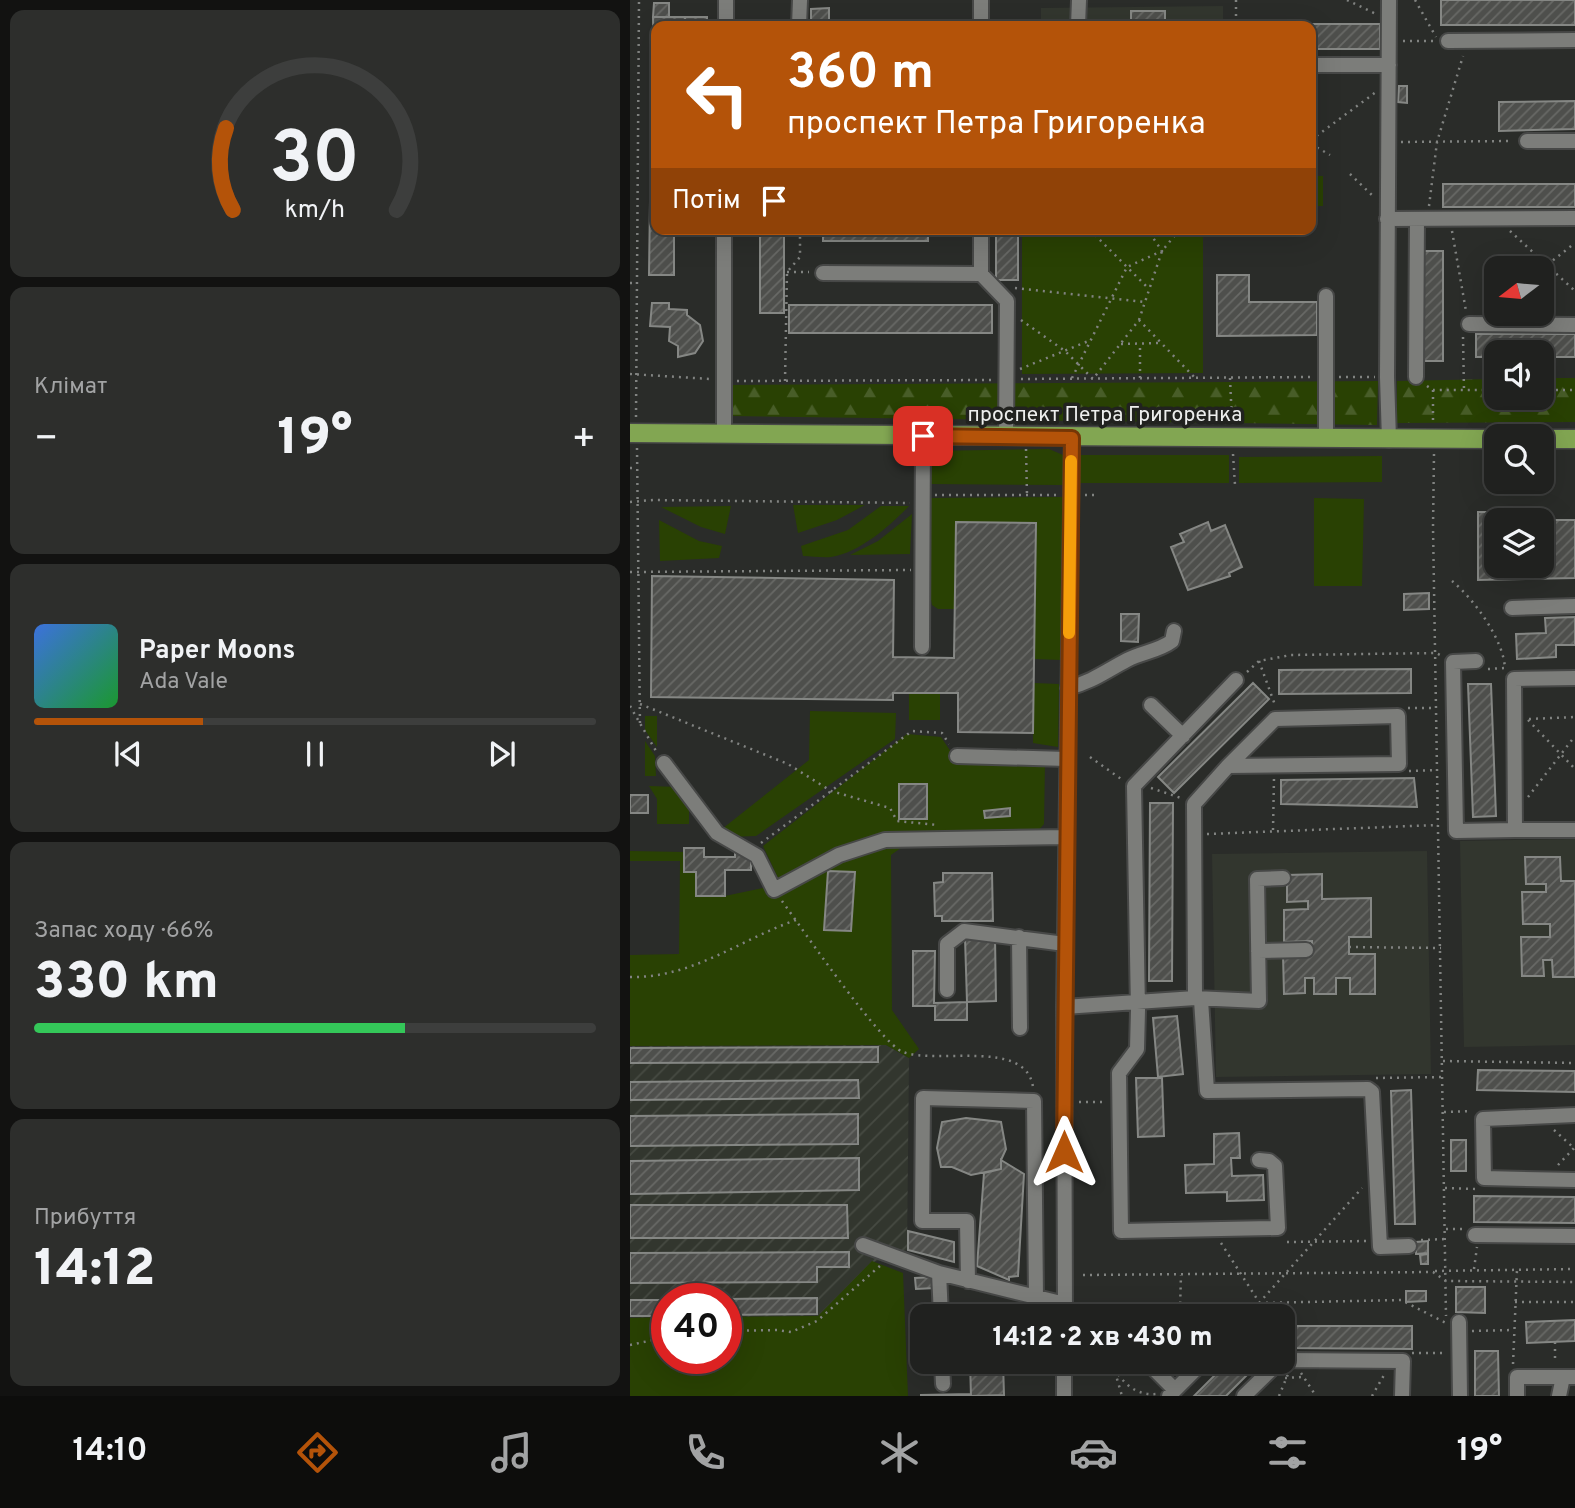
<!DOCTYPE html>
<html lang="uk">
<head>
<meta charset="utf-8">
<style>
  :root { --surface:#20211f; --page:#2d2e2c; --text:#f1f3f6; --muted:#a2a3a4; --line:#3d3e3d; --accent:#b45309 }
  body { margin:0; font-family:Overpass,sans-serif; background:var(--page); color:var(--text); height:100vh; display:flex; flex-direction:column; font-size:26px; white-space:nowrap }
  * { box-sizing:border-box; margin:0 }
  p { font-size:23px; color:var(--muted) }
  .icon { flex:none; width:38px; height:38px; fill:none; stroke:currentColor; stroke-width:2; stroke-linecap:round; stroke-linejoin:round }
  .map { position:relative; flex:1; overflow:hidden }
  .details { display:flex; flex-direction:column; gap:10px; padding:10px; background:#121211; width:630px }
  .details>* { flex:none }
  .top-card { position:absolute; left:21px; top:21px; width:665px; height:214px; border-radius:14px; box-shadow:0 7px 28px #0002,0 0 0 2px var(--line); background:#b45309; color:#fff; overflow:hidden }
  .needle { width:46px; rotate:254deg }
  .tools { position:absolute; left:854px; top:256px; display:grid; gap:14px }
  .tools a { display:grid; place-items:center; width:70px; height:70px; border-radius:14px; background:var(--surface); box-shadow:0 7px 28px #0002,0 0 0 2px var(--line); font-size:35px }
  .speed { position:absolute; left:21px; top:1283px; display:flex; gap:14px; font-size:35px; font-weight:700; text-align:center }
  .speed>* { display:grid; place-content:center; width:91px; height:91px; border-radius:50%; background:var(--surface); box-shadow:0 7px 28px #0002,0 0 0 2px var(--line); line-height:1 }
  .speed .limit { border:10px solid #d22; background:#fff; color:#111 }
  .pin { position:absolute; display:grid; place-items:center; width:60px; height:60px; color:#fff; margin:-30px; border-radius:14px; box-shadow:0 4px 10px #0006 }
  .me { position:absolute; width:77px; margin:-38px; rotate:0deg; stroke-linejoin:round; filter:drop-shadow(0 0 5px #0008) }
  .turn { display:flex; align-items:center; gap:24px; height:147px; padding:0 21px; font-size:32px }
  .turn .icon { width:91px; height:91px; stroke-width:2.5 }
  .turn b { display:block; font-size:49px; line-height:60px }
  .then { display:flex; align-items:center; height:66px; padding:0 21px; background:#0003; gap:14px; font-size:26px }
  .big { font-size:52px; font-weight:800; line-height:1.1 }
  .details .tile { flex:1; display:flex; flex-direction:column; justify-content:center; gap:10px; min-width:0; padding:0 24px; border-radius:14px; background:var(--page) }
  .details .dial { align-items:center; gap:0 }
  .dial svg { height:182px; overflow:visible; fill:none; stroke:var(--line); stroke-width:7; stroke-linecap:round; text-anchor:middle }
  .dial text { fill:var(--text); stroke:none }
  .song { display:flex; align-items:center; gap:21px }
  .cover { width:84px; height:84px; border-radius:10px; background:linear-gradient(135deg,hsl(220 70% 55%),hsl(130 70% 35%)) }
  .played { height:7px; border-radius:4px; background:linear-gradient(90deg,var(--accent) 30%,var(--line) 30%) }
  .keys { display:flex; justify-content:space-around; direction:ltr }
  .heat { display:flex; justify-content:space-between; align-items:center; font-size:38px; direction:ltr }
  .charge { height:10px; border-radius:5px; background:linear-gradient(90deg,#34c759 66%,var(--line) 0) }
  .trip { position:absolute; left:280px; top:1304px; width:385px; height:70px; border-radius:14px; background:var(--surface); box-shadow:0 7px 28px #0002,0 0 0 2px var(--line); font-weight:800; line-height:70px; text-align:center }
  .menu { display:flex; height:112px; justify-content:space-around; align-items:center; background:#0d0d0c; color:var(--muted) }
  .menu .icon { width:49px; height:49px }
  .menu .on { color:var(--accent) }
  .menu b { font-size:32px; color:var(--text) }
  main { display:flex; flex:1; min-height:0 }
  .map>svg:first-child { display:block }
</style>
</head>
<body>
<main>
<section class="details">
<div class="tile dial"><svg viewBox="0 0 100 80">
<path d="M14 69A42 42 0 1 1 86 69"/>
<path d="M14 69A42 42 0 0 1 11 33" stroke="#b45309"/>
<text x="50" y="56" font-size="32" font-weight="700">30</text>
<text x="50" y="72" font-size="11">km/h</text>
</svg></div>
<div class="tile"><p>Клімат</p>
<div class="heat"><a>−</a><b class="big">19°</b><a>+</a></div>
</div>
<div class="tile">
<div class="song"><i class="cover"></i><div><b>Paper Moons</b><p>Ada Vale</p></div></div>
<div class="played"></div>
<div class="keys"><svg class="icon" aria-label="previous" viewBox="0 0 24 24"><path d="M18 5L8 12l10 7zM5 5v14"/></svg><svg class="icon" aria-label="pause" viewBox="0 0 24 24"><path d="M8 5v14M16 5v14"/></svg><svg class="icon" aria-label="next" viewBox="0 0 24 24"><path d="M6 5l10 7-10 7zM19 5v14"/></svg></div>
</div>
<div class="tile"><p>Запас ходу · 66%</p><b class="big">330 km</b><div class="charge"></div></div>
<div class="tile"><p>Прибуття</p><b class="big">14:12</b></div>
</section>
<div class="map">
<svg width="945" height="1396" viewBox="0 0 945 1396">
  <defs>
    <pattern id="industrial-furrows" width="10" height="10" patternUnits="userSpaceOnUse" patternTransform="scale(1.75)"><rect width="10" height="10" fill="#32362e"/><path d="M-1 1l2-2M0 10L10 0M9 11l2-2" fill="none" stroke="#464a42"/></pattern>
    <pattern id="forest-firs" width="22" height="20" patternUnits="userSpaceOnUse" patternTransform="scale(1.75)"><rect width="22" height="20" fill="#294103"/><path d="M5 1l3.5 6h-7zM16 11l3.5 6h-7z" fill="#485d28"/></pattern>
    <pattern id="building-hatch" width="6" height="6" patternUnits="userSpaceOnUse" patternTransform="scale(1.75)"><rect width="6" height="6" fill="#4e4f4c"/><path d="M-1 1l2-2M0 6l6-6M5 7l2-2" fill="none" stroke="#686966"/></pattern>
  </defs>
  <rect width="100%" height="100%" fill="#2a2c29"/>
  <path fill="#32362e" d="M593 6V26H411V8Z
    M945 839V1045L834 1047 830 841Z
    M797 851 801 1074 586 1077 582 854Z"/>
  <path fill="url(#industrial-furrows)" d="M256 1045 279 1058 277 1250 244 1262 188 1316 96 1317V1298H37V1317L0 1318V1046Z"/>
  <path fill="#294103" d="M681 176H693V206H681Z
    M392 229H573V373L392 374Z
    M419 449 433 455V485L299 484V451Z
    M450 455H599V483H450Z
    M752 456V482L609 483V457Z
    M434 497 431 660 404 659 325 609H308L302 605 298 585 299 498Z
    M684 498 734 499 732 586H684Z
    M163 505H235L207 520 168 533Z
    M101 506 95 534 71 527 31 507Z
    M251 506H279C260 526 229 553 201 557 192 558 182 556 173 556L171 546 218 530Z
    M282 514 280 554 220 555 248 541Z
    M29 520 69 541 92 546 89 558 30 561Z
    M404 683 429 684 428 747 403 743Z
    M279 694H310V720H279Z
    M180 711 266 713 265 739 126 836 97 837 92 829 179 760Z
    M15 716H27V747L15 730Z
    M277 734 311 737 325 758 415 760 414 824 398 842 275 845 261 855 262 1010 289 1049 279 1058 256 1045 0 1046V955L49 954 50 861H0V851L54 852V871L66 872V895L95 896 151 884 133 846Z
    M15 741 25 756 26 776H15Z
    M19 786 49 787 59 804V824H27V799Z
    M242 1261 273 1273 278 1396H0V1318L37 1317V1358H96V1317L188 1316Z"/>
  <path fill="url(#forest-firs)" d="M912 378H945V422L767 423V381L866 379V397H912Z
    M748 381 747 425 100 416 99 385Z"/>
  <path fill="url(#building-hatch)" stroke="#858784" stroke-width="2" d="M811 0H945V25H811Z
    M24 3H39V17H23Z
    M199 8V26H181V9Z
    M501 11H535V26H482V23L501 24Z
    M23 17H55V26H26V89H24Z
    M55 17H77V26H55Z
    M619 24H750V49H681V26Z
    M769 86H777V103L768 102Z
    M945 101V129L869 131V102Z
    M21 115H26V129H21Z
    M21 129H26V229H44V275H19Z
    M813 184H945V207H813Z
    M130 229H154V313H130Z
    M193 229H298V241H193Z
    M366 229H388V280H366Z
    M791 251H813V361H791Z
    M587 275H619V302H687V335L587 336Z
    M22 303H39V309L57 310V315L70 325 73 341 65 353 48 357V346L39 341 40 327 20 326Z
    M159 305H362V333H159Z
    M846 334H945V357H912V352H866V357H846Z
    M848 512H874V520H866V565H912V520H945V578L848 580Z
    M326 522 406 523 403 733 328 732V693H263V700L21 697 22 576 264 580 263 657 324 658Z
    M578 522 581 531 595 525 612 567 599 573 600 576 558 590 541 547 554 542 550 534Z
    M799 593V609L774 610V594Z
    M491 614H509L508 642 491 641Z
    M945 617V645H926V657L887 659 886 634 916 633 915 618Z
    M781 669V693L649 694V670Z
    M623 683 639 699 544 793 528 777Z
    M838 684H861L866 816 843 817Z
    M784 778 787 807 651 804V780Z
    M269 784H297V819H269Z
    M0 795H18V813H0Z
    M520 803H543L542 981H519Z
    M380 808V816L355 818 354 811Z
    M54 848H74V857H105V853L121 852V870H95V896H66V872H54Z
    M895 857H930L931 881H945V977H923L922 960H913L914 976H892L891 937H920V924H893L892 892H916V884H896Z
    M198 871 225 872 221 931 194 930Z
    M313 873H362L363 921H312V916H305L304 883 313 882Z
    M692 874V899L741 898V937H719V954H745V994H720V978H706V994H684V978H675V993L654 994 653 955 682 954V941L654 942V910L678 909V901L657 902V875Z
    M365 937 366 1001 337 1002 335 938Z
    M283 951H305L304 1003 337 1002V1020H305V1006H283Z
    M547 1016 553 1074 528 1077 523 1018Z
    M248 1047V1062L0 1063V1048Z
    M848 1070 945 1071V1092L847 1090Z
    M506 1078H532L534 1136 508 1137Z
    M228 1080 229 1098 0 1100V1082Z
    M781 1090 785 1224H765L761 1091Z
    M228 1114V1144L0 1146V1116Z
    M336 1118 371 1122 376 1149 371 1160V1169L341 1175 322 1167H311L307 1148 312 1122Z
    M609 1133 610 1158H601L602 1176 633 1175 634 1200 597 1201V1192L556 1193 555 1165 584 1164V1134Z
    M821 1140H836V1171H821Z
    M229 1158V1190L0 1194V1161Z
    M371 1160 394 1174 388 1276 379 1277V1280L347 1266 354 1173 371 1169Z
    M844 1196 945 1197V1223L844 1222Z
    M0 1205H217L218 1238H0Z
    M278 1231 324 1242V1262L278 1250Z
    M798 1241V1253L786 1254V1242Z
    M219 1252V1267H187V1282L0 1283V1253Z
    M798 1254V1264H791L790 1255Z
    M304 1277 305 1288 286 1289 285 1278Z
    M826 1287H855V1313L826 1312Z
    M776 1291H796V1301L776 1302Z
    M187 1298V1314L96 1315V1299Z
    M0 1300H37V1316H0Z
    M945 1320V1341L897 1343 896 1322Z
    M653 1326H782V1349L653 1348Z
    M845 1351H868L869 1396H845Z
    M340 1362H373L374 1395 341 1396Z
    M598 1362H630L596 1396H564Z
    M340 1394V1396H291V1395Z"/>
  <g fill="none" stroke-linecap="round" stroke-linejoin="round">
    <defs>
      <path id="minor" d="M351 0V26
        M759 0 757 377 759 440
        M96 26V0
        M169 26 170 0
        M448 26 449 0
        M818 41 945 40
        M681 65H759
        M897 141H945
        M757 219 945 218
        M351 229V274L377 301 376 437
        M193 273 351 274
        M696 296V439
        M839 324 945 325
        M786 377 787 220
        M94 434V229
        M882 608 945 606
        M292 647 293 436
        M846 661 823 662 826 831 885 830 884 679 945 678
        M606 680 504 786 508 1010 507 1049 489 1073 491 1231 648 1228 645 1166 639 1161 629 1160
        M438 688C462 682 476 671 497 660 512 652 529 651 542 641L544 631
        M521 705 553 736
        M327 756 437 759
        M34 763 87 833 127 856 144 890 209 855 255 840 436 837
        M885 830H945
        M389 937 390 1028
        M628 951 676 950
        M317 990V944L334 931 435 944
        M565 998 629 1001 627 879 653 878
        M571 1000 577 1091 738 1089 742 1092 750 1247 779 1246
        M434 1007 565 998 564 804 598 766 769 764 768 716 645 719 598 766
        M945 1115 853 1119 854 1178 945 1180
        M845 1235 945 1236
        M233 1245 309 1273 435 1304
        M309 1273 311 1316
        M338 1281 337 1221H292L293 1098 404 1101 406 1297
        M435 1316 434 1007 442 438
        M617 1316 620 1313
        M829 1322 830 1396
        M653 1360 773 1361 772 1396
        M312 1362 313 1384
        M517 1362 545 1390
        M434 1396V1362
        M539 1396 573 1362
        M614 1396 649 1362
        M887 1396V1377H945
        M929 1396 933 1377"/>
      <path id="major" d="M0 433 866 439
        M912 439H945"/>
    </defs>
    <use href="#minor" stroke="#474847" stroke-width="18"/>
    <use href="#major" stroke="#474847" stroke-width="21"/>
    <path stroke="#818381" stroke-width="2.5" stroke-dasharray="2 5" stroke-linecap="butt" d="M606 0V26
      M717 0 746 14
      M785 0 806 37
      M773 41H805
      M681 140 746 92
      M771 142 883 141
      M681 144 700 155
      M720 174 745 198
      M799 206 807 142 833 56
      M460 230H548
      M460 230 519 289
      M822 231 836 311
      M880 231 945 291
      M912 269 945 243
      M157 272H179
      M0 283H7
      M385 288 514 302
      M858 310 866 303
      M391 320 435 351 463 379 509 320 565 378
      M509 320 532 251 550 229
      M833 337 834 390
      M491 344 529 343
      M390 369 461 340
      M0 374 80 379
      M709 377H745
      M442 378 497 267 532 251 517 229
      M510 378V343
      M600 378 602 422
      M391 379 682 377
      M107 381 363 380
      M155 381 157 272 170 257V229
      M797 386 803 390H866
      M803 390V423
      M912 390H945
      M6 417 9 0
      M7 448 10 727
      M396 449 397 495
      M603 454 605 485
      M804 454 803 527 816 1316
      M0 468H7
      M305 495H428
      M455 495H464
      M0 502 23 500 280 503
      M0 572 281 570
      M822 581C844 599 874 640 875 669
      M629 661 645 705
      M858 669 875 668
      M617 672 629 661 661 655 806 653 812 656
      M10 704 158 764 201 791 260 808 267 821 308 825
      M0 706 26 751
      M778 708H806
      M899 719 945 717
      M898 720 945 769
      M460 757 494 781
      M779 771 807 770
      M521 788 551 798
      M898 797 945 736
      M643 830 644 778
      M577 834 808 825
      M131 843 282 731 312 733 319 744
      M152 901C171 927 251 1044 273 1052 307 1065 396 1038 403 1087
      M719 947 811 948
      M0 977C63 978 109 940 166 920
      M813 1061 945 1063
      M746 1078 813 1077
      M449 1102H477
      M814 1112 842 1111
      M924 1130 945 1149
      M928 1165 945 1147
      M815 1188 847 1189
      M816 1229H833
      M791 1240 816 1239
      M657 1242 737 1241
      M591 1243 629 1302
      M844 1269 847 1247
      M805 1271 945 1269
      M453 1275 803 1272 816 1281 945 1282
      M885 1302H945
      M629 1303 771 1300 816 1323
      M629 1303 732 1188
      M635 1312 636 1316
      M508 1316H526
      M545 1316 550 1308 551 1275
      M96 1331 147 1330 161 1332 187 1321 251 1265
      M842 1331 884 1330
      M925 1342V1363
      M0 1345 37 1337
      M782 1353H816
      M482 1362C489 1380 504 1396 526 1394
      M883 1364 887 1270
      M485 1372 492 1396
      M671 1373 686 1396
      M655 1378 672 1377
      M649 1396 658 1374
      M742 1396 754 1375"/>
    <use href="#minor" stroke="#7c7d7a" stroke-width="14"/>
    <use href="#major" stroke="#82a652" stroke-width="18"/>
  </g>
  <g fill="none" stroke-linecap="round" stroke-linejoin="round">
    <defs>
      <path id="route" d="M293 436 442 438 434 1152"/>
    </defs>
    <use href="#route" stroke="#753606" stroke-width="18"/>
    <use href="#route" stroke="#b45309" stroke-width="12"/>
    <path stroke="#f59e0b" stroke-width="12" d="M439 633 441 461"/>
  </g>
  <g text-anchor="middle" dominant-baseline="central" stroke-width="7" stroke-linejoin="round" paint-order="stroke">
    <g font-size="21" fill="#edeeed" stroke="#21221f">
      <text x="475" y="415">проспект Петра Григоренка</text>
    </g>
  </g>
</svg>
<div class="tools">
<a><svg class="needle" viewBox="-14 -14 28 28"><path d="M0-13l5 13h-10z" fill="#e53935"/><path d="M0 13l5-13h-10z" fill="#a2a3a4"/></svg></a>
<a><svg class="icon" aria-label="sound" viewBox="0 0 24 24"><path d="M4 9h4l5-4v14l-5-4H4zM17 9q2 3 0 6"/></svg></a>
<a><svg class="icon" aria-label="search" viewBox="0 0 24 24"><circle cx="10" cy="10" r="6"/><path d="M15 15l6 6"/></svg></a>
<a><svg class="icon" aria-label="layers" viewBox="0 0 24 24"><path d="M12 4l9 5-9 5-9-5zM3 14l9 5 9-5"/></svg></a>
</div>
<div class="speed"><div class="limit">40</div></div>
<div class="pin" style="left:293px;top:436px;background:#d93025"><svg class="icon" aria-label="arrive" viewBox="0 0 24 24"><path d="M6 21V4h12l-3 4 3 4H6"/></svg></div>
<svg class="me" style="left:434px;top:1152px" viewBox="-20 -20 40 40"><path d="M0-17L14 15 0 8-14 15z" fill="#b45309" stroke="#fff" stroke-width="4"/></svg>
<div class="trip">14:12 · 2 хв · 430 m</div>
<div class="top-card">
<div class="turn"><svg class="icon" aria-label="left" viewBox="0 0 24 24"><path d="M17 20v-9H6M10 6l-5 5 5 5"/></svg><div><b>360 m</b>проспект Петра Григоренка</div></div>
<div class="then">Потім<svg class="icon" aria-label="arrive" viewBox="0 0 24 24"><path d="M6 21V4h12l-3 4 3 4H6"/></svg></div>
</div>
</div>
</main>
<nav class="menu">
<b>14:10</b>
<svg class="icon on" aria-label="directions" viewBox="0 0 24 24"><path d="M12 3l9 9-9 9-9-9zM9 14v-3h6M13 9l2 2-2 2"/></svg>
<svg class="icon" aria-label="music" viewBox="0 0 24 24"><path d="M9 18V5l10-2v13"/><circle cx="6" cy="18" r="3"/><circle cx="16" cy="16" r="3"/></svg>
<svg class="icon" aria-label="phone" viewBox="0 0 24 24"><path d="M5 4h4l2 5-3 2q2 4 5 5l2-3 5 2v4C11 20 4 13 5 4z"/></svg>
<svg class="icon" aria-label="climate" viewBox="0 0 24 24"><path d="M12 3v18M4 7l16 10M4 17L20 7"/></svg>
<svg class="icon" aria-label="car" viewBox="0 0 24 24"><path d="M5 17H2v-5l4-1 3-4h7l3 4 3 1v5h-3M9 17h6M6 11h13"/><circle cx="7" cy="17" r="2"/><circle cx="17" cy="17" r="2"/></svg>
<svg class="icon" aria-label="filters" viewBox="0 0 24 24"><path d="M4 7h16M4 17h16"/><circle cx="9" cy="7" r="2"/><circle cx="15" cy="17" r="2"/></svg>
<b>19°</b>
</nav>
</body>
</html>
